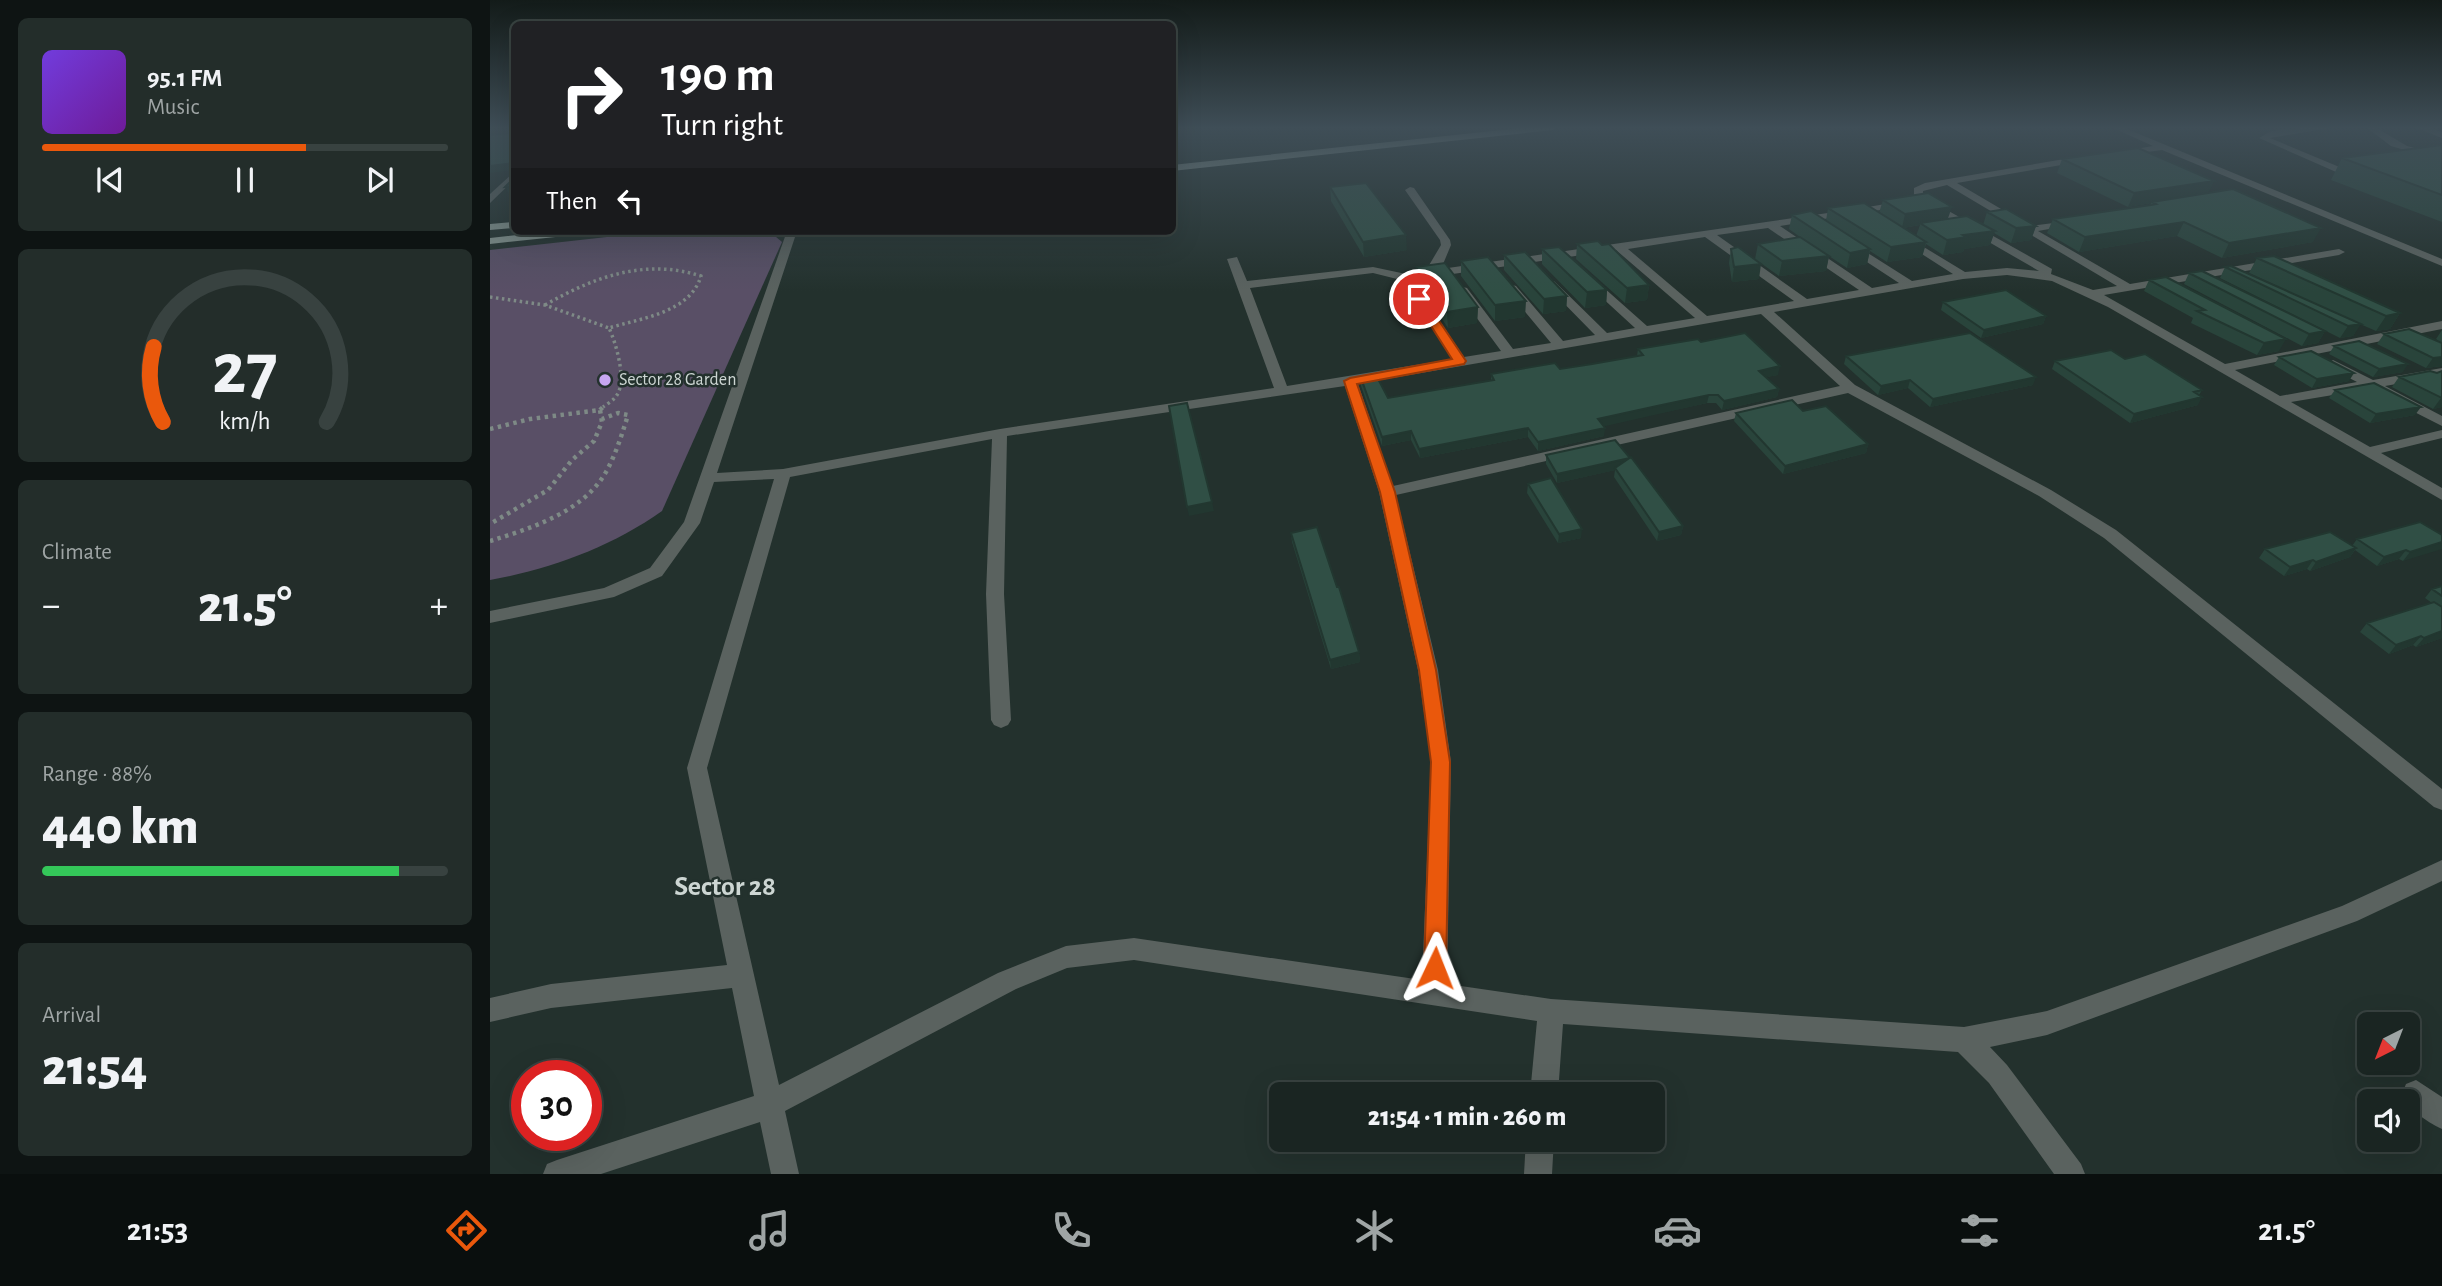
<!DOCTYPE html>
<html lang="en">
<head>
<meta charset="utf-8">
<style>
  :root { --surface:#1a2522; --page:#232d2a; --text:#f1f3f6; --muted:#9fa5a5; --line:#384240; --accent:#ea580c }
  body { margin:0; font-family:"Alegreya Sans",sans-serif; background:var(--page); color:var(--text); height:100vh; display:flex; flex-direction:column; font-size:26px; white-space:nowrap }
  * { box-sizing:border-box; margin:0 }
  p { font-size:23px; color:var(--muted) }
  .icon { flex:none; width:38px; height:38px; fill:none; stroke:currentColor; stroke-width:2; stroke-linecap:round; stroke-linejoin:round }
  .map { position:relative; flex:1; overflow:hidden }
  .panel { display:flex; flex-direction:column; gap:18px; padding:18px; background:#0e1413; width:490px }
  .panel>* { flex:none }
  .guide { position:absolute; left:21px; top:21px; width:665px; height:214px; border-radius:10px; box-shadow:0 7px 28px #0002,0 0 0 2px var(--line); background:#202124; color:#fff; overflow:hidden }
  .needle { width:46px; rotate:222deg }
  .fabs { position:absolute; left:1867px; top:1012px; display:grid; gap:14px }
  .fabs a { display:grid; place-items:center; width:63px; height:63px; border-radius:10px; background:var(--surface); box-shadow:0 7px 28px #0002,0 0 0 2px var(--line); font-size:35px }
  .speed { position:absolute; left:21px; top:1060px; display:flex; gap:14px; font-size:35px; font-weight:700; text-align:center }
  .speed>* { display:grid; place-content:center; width:91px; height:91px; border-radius:50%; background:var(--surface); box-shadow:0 7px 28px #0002,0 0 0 2px var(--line); line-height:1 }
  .speed .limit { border:10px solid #d22; background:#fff; color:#111 }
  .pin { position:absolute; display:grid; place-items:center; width:60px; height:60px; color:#fff; margin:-30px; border:4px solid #fff; border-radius:50%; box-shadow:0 2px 7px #0007 }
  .me { position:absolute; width:77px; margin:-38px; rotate:2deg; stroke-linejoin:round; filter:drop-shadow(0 0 5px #0008) }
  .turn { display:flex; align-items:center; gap:24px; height:147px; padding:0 35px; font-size:32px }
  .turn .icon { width:91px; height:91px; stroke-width:2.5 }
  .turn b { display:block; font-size:49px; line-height:60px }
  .then { display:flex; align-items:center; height:66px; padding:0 35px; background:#0003; gap:14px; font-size:26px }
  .big { font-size:52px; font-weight:800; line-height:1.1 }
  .panel .widget { flex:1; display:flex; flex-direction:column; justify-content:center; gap:10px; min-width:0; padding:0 24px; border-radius:10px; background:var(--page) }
  .panel .dial { align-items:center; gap:0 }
  .dial svg { height:182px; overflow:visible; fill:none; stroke:var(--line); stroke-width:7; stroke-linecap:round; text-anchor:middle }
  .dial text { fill:var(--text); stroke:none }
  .song { display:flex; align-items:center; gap:21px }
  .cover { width:84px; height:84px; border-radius:10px; background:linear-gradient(135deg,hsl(260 70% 55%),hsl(280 70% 35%)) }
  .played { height:7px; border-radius:4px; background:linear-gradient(90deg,var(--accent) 65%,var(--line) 65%) }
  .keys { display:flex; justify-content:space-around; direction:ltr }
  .heat { display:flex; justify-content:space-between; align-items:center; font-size:38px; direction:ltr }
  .charge { height:10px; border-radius:5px; background:linear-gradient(90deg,#34c759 88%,var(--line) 0) }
  .trip { position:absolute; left:779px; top:1082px; width:396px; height:70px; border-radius:10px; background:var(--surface); box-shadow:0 7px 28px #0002,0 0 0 2px var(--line); font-weight:800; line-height:70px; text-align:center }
  .tab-bar { display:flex; height:112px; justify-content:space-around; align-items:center; background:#0a0f0e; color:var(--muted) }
  .tab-bar .icon { width:49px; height:49px }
  .tab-bar .active { color:var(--accent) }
  .tab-bar b { font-size:32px; color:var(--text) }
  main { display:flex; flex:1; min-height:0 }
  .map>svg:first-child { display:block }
</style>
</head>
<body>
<main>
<section class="panel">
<div class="widget">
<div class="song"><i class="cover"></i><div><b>95.1 FM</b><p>Music</p></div></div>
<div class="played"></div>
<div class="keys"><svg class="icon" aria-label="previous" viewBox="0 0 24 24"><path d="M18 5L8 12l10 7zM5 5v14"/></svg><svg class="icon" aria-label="pause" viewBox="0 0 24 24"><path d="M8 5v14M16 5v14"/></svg><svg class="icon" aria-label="next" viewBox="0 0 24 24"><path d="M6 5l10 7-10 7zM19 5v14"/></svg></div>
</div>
<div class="widget dial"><svg viewBox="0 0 100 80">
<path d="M14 69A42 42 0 1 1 86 69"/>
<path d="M14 69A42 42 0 0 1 10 36" stroke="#ea580c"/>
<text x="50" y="56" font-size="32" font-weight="700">27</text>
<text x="50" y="72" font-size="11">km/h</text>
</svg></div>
<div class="widget"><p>Climate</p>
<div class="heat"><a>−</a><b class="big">21.5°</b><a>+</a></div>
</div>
<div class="widget"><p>Range · 88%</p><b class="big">440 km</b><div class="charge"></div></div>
<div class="widget"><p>Arrival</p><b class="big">21:54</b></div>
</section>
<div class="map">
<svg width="1952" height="1174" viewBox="0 0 1952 1174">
  <rect width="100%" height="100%" fill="#23312d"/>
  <path fill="#594f66" d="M171 231H279L292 242 172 511C121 547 61 569 0 580V250Z"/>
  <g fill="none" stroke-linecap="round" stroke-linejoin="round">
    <path stroke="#7e8a86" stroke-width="3.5" stroke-dasharray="2.5 3.5" stroke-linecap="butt" d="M0 297 55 305 119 328
      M55 305C104 277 155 258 211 276 200 313 151 318 119 328 126 343 137 380 127 395 124 400 117 404 113 407"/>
    <path stroke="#7e8a86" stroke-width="4.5" stroke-dasharray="3.5 4.5" stroke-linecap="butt" d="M110 410 115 405
      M0 429 40 419 110 410 112 422 104 441 82 460 58 490 0 524
      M0 541C42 528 93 512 116 472 126 454 132 434 138 415L128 413 112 419"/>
    <path fill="#5a625f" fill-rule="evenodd" d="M1621 127H1632L1952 259V266L1672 150 1627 156V152L1663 146Z
      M1821 127H1847L1780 138 1859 171V175H1853L1769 138 1781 131Z
      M1876 127H1885L1917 146 1952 155V161L1901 146Z
      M1924 127H1936L1952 132V138Z
      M1592 156 1595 157V161L1467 183 1540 226 1587 220V224L1548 231 1640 284 1849 249 1855 252 1849 255 1614 295 1735 364 1952 321V329L1745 370 1790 396 1867 382 1838 367 1836 364 1843 360 1883 380 1952 368V376L1895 386 1952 416V426L1879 389 1801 402 1880 447 1952 430V438L1891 453 1952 488V500L1618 307 1562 281 1517 275 1473 279 1284 312 1365 385 1561 490 1626 530 1952 789V810L1944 807 1614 538 1549 496 1358 393 906 495 948 670 961 762 957 984 1061 999 1474 1027 1557 1011 1852 906 1952 860V881L1867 921 1557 1035 1500 1047 1517 1065 1591 1164 1595 1174H1564L1499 1083 1468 1052 1073 1024 1068 1094H1040L1047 1021 644 960 577 968 526 989 295 1111 309 1174H281L270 1122 111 1174H53L57 1164 67 1160 264 1096 242 988 61 1008 0 1022V998L61 984 237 965 197 768 284 479 224 482 210 523 172 576 124 597 0 623V611L114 588 160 568 194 522 297 231H307L227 473 293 469 510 429 784 388 737 259 747 257 757 281 883 267 916 274 940 271 938 267 951 245 950 240 915 190 920 187 924 188 960 240 961 245 951 269 1372 208 1419 200 1424 196V188L1435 183ZM1457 185 1627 286 1603 290 1561 274 1562 269 1439 200 1435 201V205L1549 271 1517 268 1475 272 1414 235 1409 238 1410 240 1463 274 1422 281 1362 243H1354V247L1409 283 1382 288 1290 226 1422 205 1433 199V191ZM1278 228 1369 290 1317 299 1227 235ZM1215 237 1304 301 1217 316 1138 249ZM1126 250 1205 318 1157 326 1104 279H1096V283L1145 328 1117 333 1064 281H1056V285L1105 335 1073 341 1026 286 1022 285 1016 289 1061 343 1023 349 977 288 973 287 967 291 1011 351 974 357 922 280ZM883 273 911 280 962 359 797 386 760 288ZM1271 314 1350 386 903 486 868 384ZM855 386 889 492 928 670 941 762 932 980 644 938 576 946 508 973 289 1085 217 768 300 477 502 439 496 594 501 720 504 725 511 728 518 725 521 720 514 594 517 436Z
      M24 172V180L0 203V194Z
      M1926 1080 1952 1097V1129C1936 1122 1918 1108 1912 1094L1916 1084Z
      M1036 1139H1064L1062 1174H1034Z"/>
    <path fill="#86958f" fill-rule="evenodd" d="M1040 127H1067L1063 130 682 171V165Z
      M24 222V228L0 230V224Z
      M64 231H99L94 234 0 244V238Z"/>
  </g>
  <path fill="#29443b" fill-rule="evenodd" d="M1726 127H1764L1735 130Z
    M1952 145V222L1841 180 1852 158Z
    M1572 159 1724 181 1718 192 1823 242 1732 258 1687 236 1589 252 1557 233 1563 219 1660 205 1661 203 1638 207 1567 173Z
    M840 187 917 250 874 257 841 201Z
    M1393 200 1458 219 1493 225 1497 212 1546 226 1541 240 1521 243 1504 233 1500 245 1474 249 1473 252 1453 255 1436 244 1432 257 1397 262 1380 251 1377 264 1357 268 1339 256 1336 271 1289 276 1265 259 1268 244 1310 237 1299 229 1302 215 1336 221 1338 208 1389 213ZM1430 225 1426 236 1413 228Z
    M1087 244 1159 285 1157 300 1135 303 1086 259Z
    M1052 249 1117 290 1116 305 1095 308 1052 264Z
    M1241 249 1269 279 1242 282 1239 263Z
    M1014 255 1077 296 1076 311 1053 314 1014 270Z
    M1767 258 1910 313 1900 329 1886 331 1870 324 1863 336 1850 338 1730 278 1735 267 1861 320 1759 273Z
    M971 261 1035 317 1005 321 971 276Z
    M926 267 988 307 987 323 958 328 927 282Z
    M1699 273 1835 331 1828 343 1812 346 1694 284Z
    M1676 277 1789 351 1767 355 1701 323 1703 318 1654 291 1659 280Z
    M1453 302 1556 316 1553 324 1491 338 1451 310Z
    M1952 330V366L1936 368 1887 344 1894 334 1950 342 1946 339Z
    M1211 342 1288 375 1276 377 1289 389 1287 397 1232 410 1226 403H1217L1166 414 1113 426 1114 436 1048 451 1038 437 930 458 921 440 892 446 871 386V378L898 398 1001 380V374L1070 369 1147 356 1148 349Z
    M1844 346 1913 372 1883 377 1839 354Z
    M1356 356 1543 385 1440 407 1418 388 1388 395 1354 364Z
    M1789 357 1859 381 1822 388 1784 365Z
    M1635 359 1712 390 1709 395 1708 405 1640 423 1562 369 1565 361Z
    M1952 371V407L1943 409 1902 387 1909 377 1947 373Z
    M1845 390 1925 415 1880 423 1839 398Z
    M1313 411 1378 444 1376 453 1293 474 1244 421 1246 413Z
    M1125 440 1193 526 1191 535 1167 541 1124 477 1125 470 1067 483 1056 464V455Z
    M1038 484 1091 538 1068 543 1037 493Z
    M801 533 847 587 869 652 870 662 841 669 802 542Z
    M1952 535 1913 561 1909 559 1887 566 1865 550 1860 557 1820 571 1817 569 1794 576 1769 558 1775 549 1862 546 1867 539Z
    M1952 586V638L1926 647 1923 645 1899 654 1870 632 1877 623 1942 603 1935 598 1942 589Z"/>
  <path fill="#223730" d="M0 127H23L24 128 0 131Z
    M1737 127H1764L1735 130Z
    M24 163V170L0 173V166Z
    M1724 181 1718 194 1662 202 1661 203 1638 207 1644 193Z
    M24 186V193L19 194 15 187Z
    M1462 207 1457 221 1430 223V225L1412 228 1415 214Z
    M1694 222 1687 236 1589 252 1595 237Z
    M1546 226 1541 240 1521 243 1526 228Z
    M1831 228 1823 242 1732 258 1739 243Z
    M1505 231 1500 245 1474 249 1473 252 1453 255 1457 240 1473 235Z
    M916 235 917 250 874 257 873 242Z
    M1436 242 1432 257 1397 262 1401 247Z
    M1380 249 1377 264 1357 268 1360 253Z
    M1339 256 1336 271 1289 276 1292 261Z
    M1271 264 1269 279 1242 282 1244 267Z
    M1159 285 1157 300 1135 303 1137 288Z
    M1117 290 1116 305 1095 308 1097 292Z
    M1077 296 1076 311 1053 314 1054 299Z
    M1036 301 1035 317 1005 321V305Z
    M988 307 987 323 958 328 957 312Z
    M1910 313 1900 329 1886 331 1896 316Z
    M1556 316 1553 324 1491 338 1494 330Z
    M1871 324 1863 336 1850 338 1858 326Z
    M1835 331 1828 343 1812 346 1819 334Z
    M1796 339 1789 351 1767 355 1774 343Z
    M1952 357V366L1936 368 1943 358Z
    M1918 364 1913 372 1883 377 1889 369Z
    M1290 366 1288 375 1267 379 1269 371Z
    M1864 373 1859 381 1822 388 1827 379Z
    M1546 377 1543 385 1440 407 1443 399Z
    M1420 380 1418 388 1388 395 1391 386Z
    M1289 389 1287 397 1232 410 1234 401Z
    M1219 395 1217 403 1107 428 1108 419Z
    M1712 397 1708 405 1640 423 1644 414Z
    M1951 398H1952V407L1943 409Z
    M1931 407 1925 415 1880 423 1886 414Z
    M1038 428V437L930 458 929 449Z
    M1115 428 1114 436 1048 451V442Z
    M921 431V440L892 446V437Z
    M1378 444 1376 453 1293 474 1295 466Z
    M1140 458 1139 467 1067 483V474Z
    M722 502 724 511 699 516 697 507Z
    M1193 526 1191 535 1167 541 1169 532Z
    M1092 529 1091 538 1068 543 1069 534Z
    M1952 542V549L1913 561 1920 552Z
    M1866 548 1860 557 1820 571 1826 562Z
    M1916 550 1909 559 1887 566 1894 557Z
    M1823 560 1817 569 1794 576 1800 567Z
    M1952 631V638L1926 647 1934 638Z
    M1931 636 1923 645 1899 654 1906 645Z
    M869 652 870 662 841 669 840 660Z"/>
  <path fill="#304f45" stroke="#223730" stroke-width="2" d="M22 127H24V163L0 166V135L21 133 23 131Z
    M1952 145V195L1852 158Z
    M1648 148 1724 181 1644 193 1572 159Z
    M24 178V186L15 187Z
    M876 183 916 235 873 242 840 187Z
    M1743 189 1831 228 1739 243 1694 222 1595 237 1563 219 1661 205 1666 204 1662 202Z
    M1438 193 1462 207 1415 214 1393 200Z
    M1374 203 1436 242 1401 247 1338 208Z
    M1516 209 1546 226 1526 228 1497 212Z
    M1321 211 1380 249 1360 253 1302 215Z
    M1477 216 1505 231 1473 235 1477 237 1457 240 1430 223Z
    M1310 237 1339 256 1292 261 1268 244Z
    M1108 241 1112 245 1119 244 1159 285 1137 288 1087 244Z
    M1069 247 1117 290 1097 292 1052 249Z
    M1248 247 1271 264 1244 267 1241 249Z
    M1035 252 1077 296 1054 299 1014 255Z
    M1784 256 1910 313 1896 316 1767 258Z
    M998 257 1036 301 1005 305 971 261Z
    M955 263 988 307 957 312 926 267Z
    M1741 266 1871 324 1858 326 1735 267Z
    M1712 271 1835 331 1819 334 1699 273Z
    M1676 277 1796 339 1774 343 1707 311 1715 310 1659 280Z
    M1516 290 1556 316 1494 330 1453 302Z
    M1919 329 1952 343V357L1943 358 1894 334Z
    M1255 333 1290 366 1269 371 1289 389 1234 401 1228 395H1219L1167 406 1108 419 1115 428 1048 442 1038 428 929 449 921 431 892 437 871 378 886 375 898 398 1004 380 1001 374 1065 363 1070 369 1102 364 1153 355 1148 349 1208 339 1211 342Z
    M1480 333 1546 377 1443 399 1420 380 1391 386 1356 356Z
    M1869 341 1918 364 1889 369 1844 346Z
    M1621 350 1635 359 1655 354 1712 390 1704 392 1712 397 1644 414 1565 361Z
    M1821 351 1864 373 1827 379 1789 357Z
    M1940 371 1947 373 1952 371V398L1909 377Z
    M1884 383 1931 407 1886 414 1845 390Z
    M1302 400 1313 411 1336 406 1378 444 1295 466 1246 413Z
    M697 403 722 502 697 507 679 406Z
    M1125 440 1140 458 1067 474 1056 455Z
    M1141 457 1193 526 1169 532 1125 468Z
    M1061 478 1092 529 1069 534 1038 484Z
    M1930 522 1952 535V542L1920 552 1916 550 1894 557 1867 539Z
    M827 527 847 587H849L869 652 840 660 801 533Z
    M1840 532 1866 548 1826 562 1823 560 1800 567 1775 549Z
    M1952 586V596L1942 589Z
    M1944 602 1952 607V631L1934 638 1931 636 1906 645 1877 623Z"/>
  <linearGradient id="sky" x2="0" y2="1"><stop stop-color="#131b19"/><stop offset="0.44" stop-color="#3f4e57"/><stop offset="1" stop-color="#3f4e57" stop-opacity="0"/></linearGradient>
  <rect width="1952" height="291" fill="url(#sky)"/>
  <path fill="#ea580c" stroke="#983908" stroke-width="2" d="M929 296 933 297 976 361 974 364 867 384 905 492 946 670 960 762 956 968 953 976 945 979 937 976 934 968 941 762 929 670 890 492 854 381 860 378 962 359 924 299Z"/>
  <circle fill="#c6a6f0" stroke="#23312d" stroke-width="2.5" cx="115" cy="380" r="7"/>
  <g text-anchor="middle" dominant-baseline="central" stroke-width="5" stroke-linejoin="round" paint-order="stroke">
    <g font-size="18" fill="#cdd6d3" stroke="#23312d" text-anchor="start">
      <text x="129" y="380">Sector 28 Garden</text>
    </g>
    <g font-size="28" font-weight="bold" fill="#cdd6d3" stroke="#23312d">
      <text x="235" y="887">Sector 28</text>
    </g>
  </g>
</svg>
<div class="fabs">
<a><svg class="needle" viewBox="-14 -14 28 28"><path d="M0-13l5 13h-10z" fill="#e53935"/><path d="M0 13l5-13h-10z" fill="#9fa5a5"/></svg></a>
<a><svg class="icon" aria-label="sound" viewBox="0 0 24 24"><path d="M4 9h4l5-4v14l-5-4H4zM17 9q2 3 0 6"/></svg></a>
</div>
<div class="speed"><div class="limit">30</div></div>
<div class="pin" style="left:929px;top:299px;background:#d93025"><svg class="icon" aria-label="arrive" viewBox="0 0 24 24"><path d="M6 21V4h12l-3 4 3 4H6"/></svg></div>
<svg class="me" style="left:945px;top:968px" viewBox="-20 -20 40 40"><path d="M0-17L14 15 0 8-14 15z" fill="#ea580c" stroke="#fff" stroke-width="4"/></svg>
<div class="trip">21:54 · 1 min · 260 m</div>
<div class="guide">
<div class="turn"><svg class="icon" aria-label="right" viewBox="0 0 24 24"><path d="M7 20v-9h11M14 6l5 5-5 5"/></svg><div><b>190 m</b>Turn right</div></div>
<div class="then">Then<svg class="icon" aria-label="left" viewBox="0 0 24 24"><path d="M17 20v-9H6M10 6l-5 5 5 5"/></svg></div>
</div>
</div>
</main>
<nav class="tab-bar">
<b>21:53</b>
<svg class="icon active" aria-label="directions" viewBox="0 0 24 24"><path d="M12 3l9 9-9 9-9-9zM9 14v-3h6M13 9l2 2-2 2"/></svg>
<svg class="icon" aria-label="music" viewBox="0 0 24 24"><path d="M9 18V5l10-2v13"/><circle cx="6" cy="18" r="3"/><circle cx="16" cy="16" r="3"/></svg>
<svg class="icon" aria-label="phone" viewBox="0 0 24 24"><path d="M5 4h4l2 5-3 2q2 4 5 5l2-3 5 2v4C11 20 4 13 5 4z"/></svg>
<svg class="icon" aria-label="climate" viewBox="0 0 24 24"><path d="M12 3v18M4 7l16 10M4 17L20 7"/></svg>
<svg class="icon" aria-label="car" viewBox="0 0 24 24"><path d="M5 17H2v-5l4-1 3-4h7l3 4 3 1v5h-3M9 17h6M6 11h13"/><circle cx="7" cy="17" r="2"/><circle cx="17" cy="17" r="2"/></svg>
<svg class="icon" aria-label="filters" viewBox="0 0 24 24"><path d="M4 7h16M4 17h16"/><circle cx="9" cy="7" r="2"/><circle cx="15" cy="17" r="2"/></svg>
<b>21.5°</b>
</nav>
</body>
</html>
